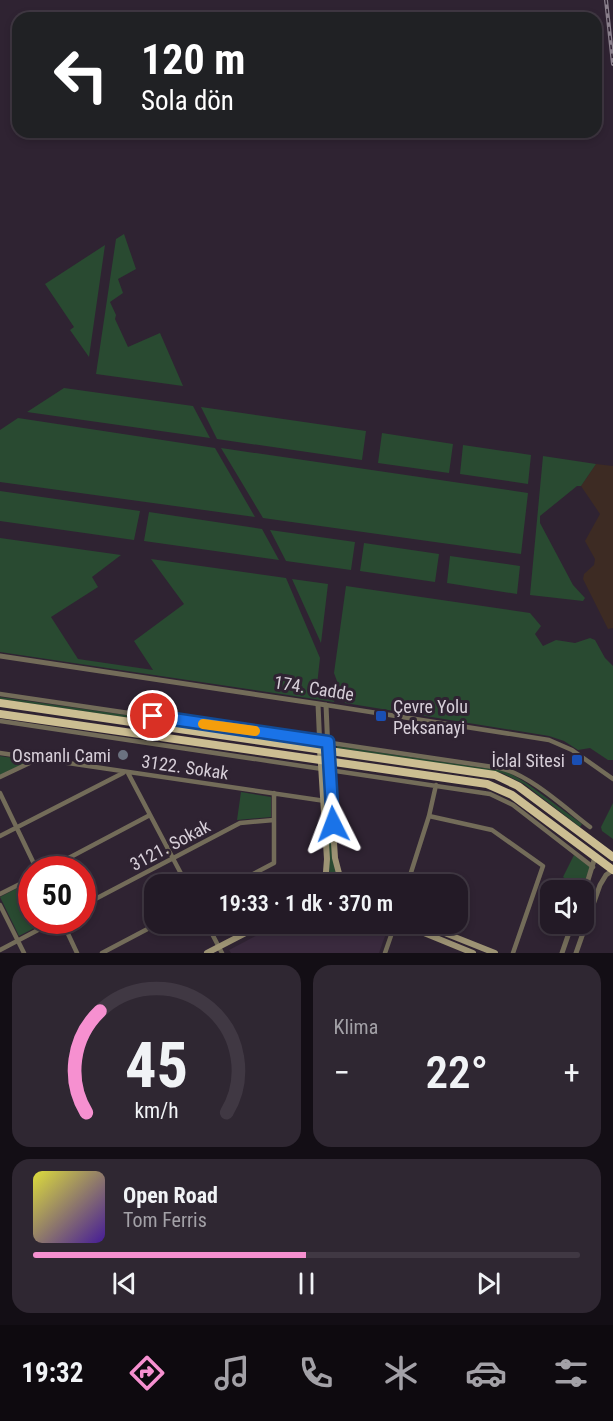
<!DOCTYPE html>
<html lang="tr">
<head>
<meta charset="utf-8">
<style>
  :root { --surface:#231a26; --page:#2f2732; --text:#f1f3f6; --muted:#a3a1a7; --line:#403843; --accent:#f690d0 }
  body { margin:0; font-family:"Roboto Condensed",sans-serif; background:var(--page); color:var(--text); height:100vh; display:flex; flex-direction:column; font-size:22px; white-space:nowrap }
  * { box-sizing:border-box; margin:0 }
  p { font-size:20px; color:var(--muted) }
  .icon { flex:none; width:33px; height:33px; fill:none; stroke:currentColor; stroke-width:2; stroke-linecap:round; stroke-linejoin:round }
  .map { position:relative; height:953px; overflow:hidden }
  .panel { display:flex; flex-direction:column; gap:12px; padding:12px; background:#130e15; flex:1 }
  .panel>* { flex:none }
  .guide { position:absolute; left:12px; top:12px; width:590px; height:126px; border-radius:18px; box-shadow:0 3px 9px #0003,0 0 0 2px var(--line); background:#202124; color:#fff; overflow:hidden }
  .controls { position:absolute; left:540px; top:880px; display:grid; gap:12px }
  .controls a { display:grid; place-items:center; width:54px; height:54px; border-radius:12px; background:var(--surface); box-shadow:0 3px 9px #0003,0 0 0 2px var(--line); font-size:30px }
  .speed { position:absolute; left:18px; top:856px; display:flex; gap:12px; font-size:30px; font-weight:700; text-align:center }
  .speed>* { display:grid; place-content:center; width:78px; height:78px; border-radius:50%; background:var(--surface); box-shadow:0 3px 9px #0003,0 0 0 2px var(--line); line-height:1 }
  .speed .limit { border:9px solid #d22; background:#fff; color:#111 }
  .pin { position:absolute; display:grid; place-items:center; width:51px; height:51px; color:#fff; margin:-26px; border:3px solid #fff; border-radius:50%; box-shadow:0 2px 6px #0007 }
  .me { position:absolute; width:66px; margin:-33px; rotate:357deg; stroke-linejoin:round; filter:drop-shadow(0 0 4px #0008) }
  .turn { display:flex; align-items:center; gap:21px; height:126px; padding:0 30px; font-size:27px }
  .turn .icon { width:78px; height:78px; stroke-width:2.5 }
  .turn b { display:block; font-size:42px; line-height:51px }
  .big { font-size:45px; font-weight:600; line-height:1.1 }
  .panel .tile { flex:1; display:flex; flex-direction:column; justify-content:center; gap:9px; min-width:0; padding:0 21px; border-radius:18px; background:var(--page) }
  .panel .dial { align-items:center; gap:0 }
  .dial svg { height:156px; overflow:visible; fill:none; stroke:var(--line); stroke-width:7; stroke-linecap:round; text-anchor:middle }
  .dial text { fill:var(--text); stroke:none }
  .song { display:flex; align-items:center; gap:18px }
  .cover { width:72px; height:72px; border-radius:9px; background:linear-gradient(135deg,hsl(60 70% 55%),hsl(260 70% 35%)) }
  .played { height:6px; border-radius:3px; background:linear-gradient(90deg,var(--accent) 50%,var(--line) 50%) }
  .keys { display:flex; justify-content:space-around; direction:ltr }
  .heat { display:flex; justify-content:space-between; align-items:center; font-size:33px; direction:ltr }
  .panel .tiles { flex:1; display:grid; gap:12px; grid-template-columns:1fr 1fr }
  .tile:last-child { grid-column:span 2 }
  .trip { position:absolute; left:144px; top:874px; width:324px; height:60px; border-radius:18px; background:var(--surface); box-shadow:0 3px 9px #0003,0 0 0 2px var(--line); font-weight:600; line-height:60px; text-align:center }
  .menu { display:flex; height:96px; justify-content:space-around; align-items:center; background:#0e0a0f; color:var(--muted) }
  .menu .icon { width:42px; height:42px }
  .menu .on { color:var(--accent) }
  .menu b { font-size:27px; color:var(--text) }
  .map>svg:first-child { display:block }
</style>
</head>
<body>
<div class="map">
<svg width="613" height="953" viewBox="0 0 613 953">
  <rect width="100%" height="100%" fill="#2f2332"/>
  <path fill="#3d2b23" d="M596 464 613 466V628L608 629 583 579 584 574 594 565 595 559 585 541 600 514 581 486Z"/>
  <path fill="#3a2a3e" d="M278 924H386L389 925 379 953H231L229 950Z"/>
  <path fill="#294a31" d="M124 234 136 269 118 279 123 293 110 302 116 315 115 319 128 347 160 333 183 386 96 374 116 239Z
    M105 245 89 357 70 330 74 327 45 284Z
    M64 388 193 406 210 438 27 412Z
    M201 407 366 431 362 460 217 439Z
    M18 418 215 448 255 517 0 482V430Z
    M382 433 453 444 449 473 378 463Z
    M463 445 531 455 528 484 460 474Z
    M221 448 528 493 521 554 263 518Z
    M543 456 596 464 581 486H577L540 516V523L573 585 585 598 583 601 530 595Z
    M0 491 140 511 134 540 0 521Z
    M149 512 262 529 279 560 144 541Z
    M270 530 355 542 351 570 286 561Z
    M0 538 121 555 92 577 98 587 51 617 78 659 153 670 134 641 184 604 151 559 286 578 320 658 316 694 335 697 334 702 0 652Z
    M364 543 439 554 435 582 360 571Z
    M450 556 520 566 517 594 447 583Z
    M292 579 328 584 321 643Z
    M346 586 530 613 541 626 535 634 543 646 556 640 575 643 590 638 595 640 605 658 613 666V760H608L590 748 578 750 564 741 549 736 345 703 334 673Z
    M0 697 315 742V745L0 699Z
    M337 746 506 771 525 782 582 824 580 827 524 784 502 773 337 748Z
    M0 756 27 760 28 762 0 775Z
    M241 792 271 797V817L237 820Z
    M613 803V839L602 831 601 827Z
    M326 804 330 805 333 859 338 885H330Z
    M574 855 590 867 582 889 580 890 563 877Z
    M31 881 32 921H48L19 936 0 897Z"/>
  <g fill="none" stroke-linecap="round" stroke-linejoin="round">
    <path stroke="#736c59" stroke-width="4.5" d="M0 694 500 768C530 775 565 808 590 827
      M326 705 549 740 572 750 613 779
      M0 721 490 794 513 805 593 867
      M0 753 332 802
      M128 773 187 885
      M0 777 38 759
      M0 793 37 870
      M429 816 492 830 543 866 513 953
      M0 836 123 773
      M46 870 150 815
      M232 885 274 863V793
      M407 885 429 816 436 785
      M0 894 32 878
      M0 905 24 953
      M82 906 240 823 274 820
      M62 921 77 953
      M207 924 222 953
      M0 950 55 921
      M102 953 157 924
      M385 953 395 924"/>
    <path stroke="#736c59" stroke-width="5" d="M0 656 326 705 328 751
      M318 704 320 749
      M584 893 595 857
      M562 953 572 924
      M576 953 600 885 606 875 613 870"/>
    <path stroke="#9d9374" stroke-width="6" d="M320 749 327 859 325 885
      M328 751 335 858 342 885
      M402 924 473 953
      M422 924 495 953
      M207 953 263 924"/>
    <path stroke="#ccbe92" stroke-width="8" d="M0 703 495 775 518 786 613 857
      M0 714 487 784 512 795 613 870"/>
    <defs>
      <path id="rail" d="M606 0 613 64"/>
    </defs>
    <use href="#rail" stroke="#8a808c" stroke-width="4"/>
    <use href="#rail" stroke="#2f2332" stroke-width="1.5" stroke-dasharray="4.5" stroke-linecap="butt"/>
  </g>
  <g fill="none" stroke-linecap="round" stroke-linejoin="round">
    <defs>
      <path id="route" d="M153 716 328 742 333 824"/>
    </defs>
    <use href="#route" stroke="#114b97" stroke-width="15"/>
    <use href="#route" stroke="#1a73e8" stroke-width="10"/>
    <path stroke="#f59e0b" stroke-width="10" d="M203 724 255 731"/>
  </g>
  <g fill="#1a4fb4" stroke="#2f2332" stroke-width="2">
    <rect x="375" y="710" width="12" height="12" rx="3"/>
    <rect x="571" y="754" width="12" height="12" rx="3"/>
  </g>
  <circle fill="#6b7280" stroke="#2f2332" stroke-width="2" cx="123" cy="755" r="6"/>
  <g text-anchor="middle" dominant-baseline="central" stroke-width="6" stroke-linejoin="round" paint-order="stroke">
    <g font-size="18" fill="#d7cfd9" stroke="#2f2332">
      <text transform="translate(314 688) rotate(9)">174. Cadde</text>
      <text transform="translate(185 767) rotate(8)">3122. Sokak</text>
      <text transform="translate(170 845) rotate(-28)">3121. Sokak</text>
    </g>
    <g font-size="18" fill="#d7cfd9" stroke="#2f2332" text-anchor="end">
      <text x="393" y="706" text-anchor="start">Çevre Yolu<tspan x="393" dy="21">Peksanayi</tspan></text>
      <text x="111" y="755">Osmanlı Cami</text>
      <text x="565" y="760">İclal Sitesi</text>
    </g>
  </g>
</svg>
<div class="controls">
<a><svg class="icon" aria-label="sound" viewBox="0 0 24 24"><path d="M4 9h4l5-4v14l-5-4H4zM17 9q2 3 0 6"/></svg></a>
</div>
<div class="speed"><div class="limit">50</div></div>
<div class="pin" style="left:153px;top:716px;background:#d93025"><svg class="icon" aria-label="arrive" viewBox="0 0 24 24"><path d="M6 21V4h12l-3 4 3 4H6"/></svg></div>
<svg class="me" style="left:333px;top:824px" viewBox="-20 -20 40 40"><path d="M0-17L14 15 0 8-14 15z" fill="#1a73e8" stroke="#fff" stroke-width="4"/></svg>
<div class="trip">19:33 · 1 dk · 370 m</div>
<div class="guide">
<div class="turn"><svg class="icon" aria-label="left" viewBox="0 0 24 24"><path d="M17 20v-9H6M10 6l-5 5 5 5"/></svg><div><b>120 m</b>Sola dön</div></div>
</div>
</div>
<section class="panel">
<div class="tiles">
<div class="tile dial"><svg viewBox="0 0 100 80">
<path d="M14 69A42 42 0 1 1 86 69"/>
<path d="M14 69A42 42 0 0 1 21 17" stroke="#f690d0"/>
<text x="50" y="56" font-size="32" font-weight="700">45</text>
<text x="50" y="72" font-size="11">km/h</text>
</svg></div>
<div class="tile"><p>Klima</p>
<div class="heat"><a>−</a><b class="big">22°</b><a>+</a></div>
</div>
<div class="tile">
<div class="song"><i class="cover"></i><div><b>Open Road</b><p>Tom Ferris</p></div></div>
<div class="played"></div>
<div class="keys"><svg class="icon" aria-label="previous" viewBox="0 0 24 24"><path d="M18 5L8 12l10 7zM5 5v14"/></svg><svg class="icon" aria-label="pause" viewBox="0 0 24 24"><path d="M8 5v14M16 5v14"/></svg><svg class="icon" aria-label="next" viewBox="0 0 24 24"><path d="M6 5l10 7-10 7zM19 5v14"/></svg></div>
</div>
</div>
</section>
<nav class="menu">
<b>19:32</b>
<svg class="icon on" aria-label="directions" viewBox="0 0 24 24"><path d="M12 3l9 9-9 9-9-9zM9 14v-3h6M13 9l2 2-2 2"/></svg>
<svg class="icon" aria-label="music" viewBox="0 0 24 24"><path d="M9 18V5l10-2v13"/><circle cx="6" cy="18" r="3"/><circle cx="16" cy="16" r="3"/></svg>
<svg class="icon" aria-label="phone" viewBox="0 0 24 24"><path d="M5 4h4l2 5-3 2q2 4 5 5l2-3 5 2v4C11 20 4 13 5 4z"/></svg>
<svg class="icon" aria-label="climate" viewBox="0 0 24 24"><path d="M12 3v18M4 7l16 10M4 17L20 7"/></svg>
<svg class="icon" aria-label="car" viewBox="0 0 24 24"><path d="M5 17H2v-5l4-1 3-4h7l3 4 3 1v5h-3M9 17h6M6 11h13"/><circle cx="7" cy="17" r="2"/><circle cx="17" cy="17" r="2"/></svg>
<svg class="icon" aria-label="filters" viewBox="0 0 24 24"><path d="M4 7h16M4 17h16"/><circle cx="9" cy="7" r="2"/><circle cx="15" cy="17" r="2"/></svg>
</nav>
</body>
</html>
